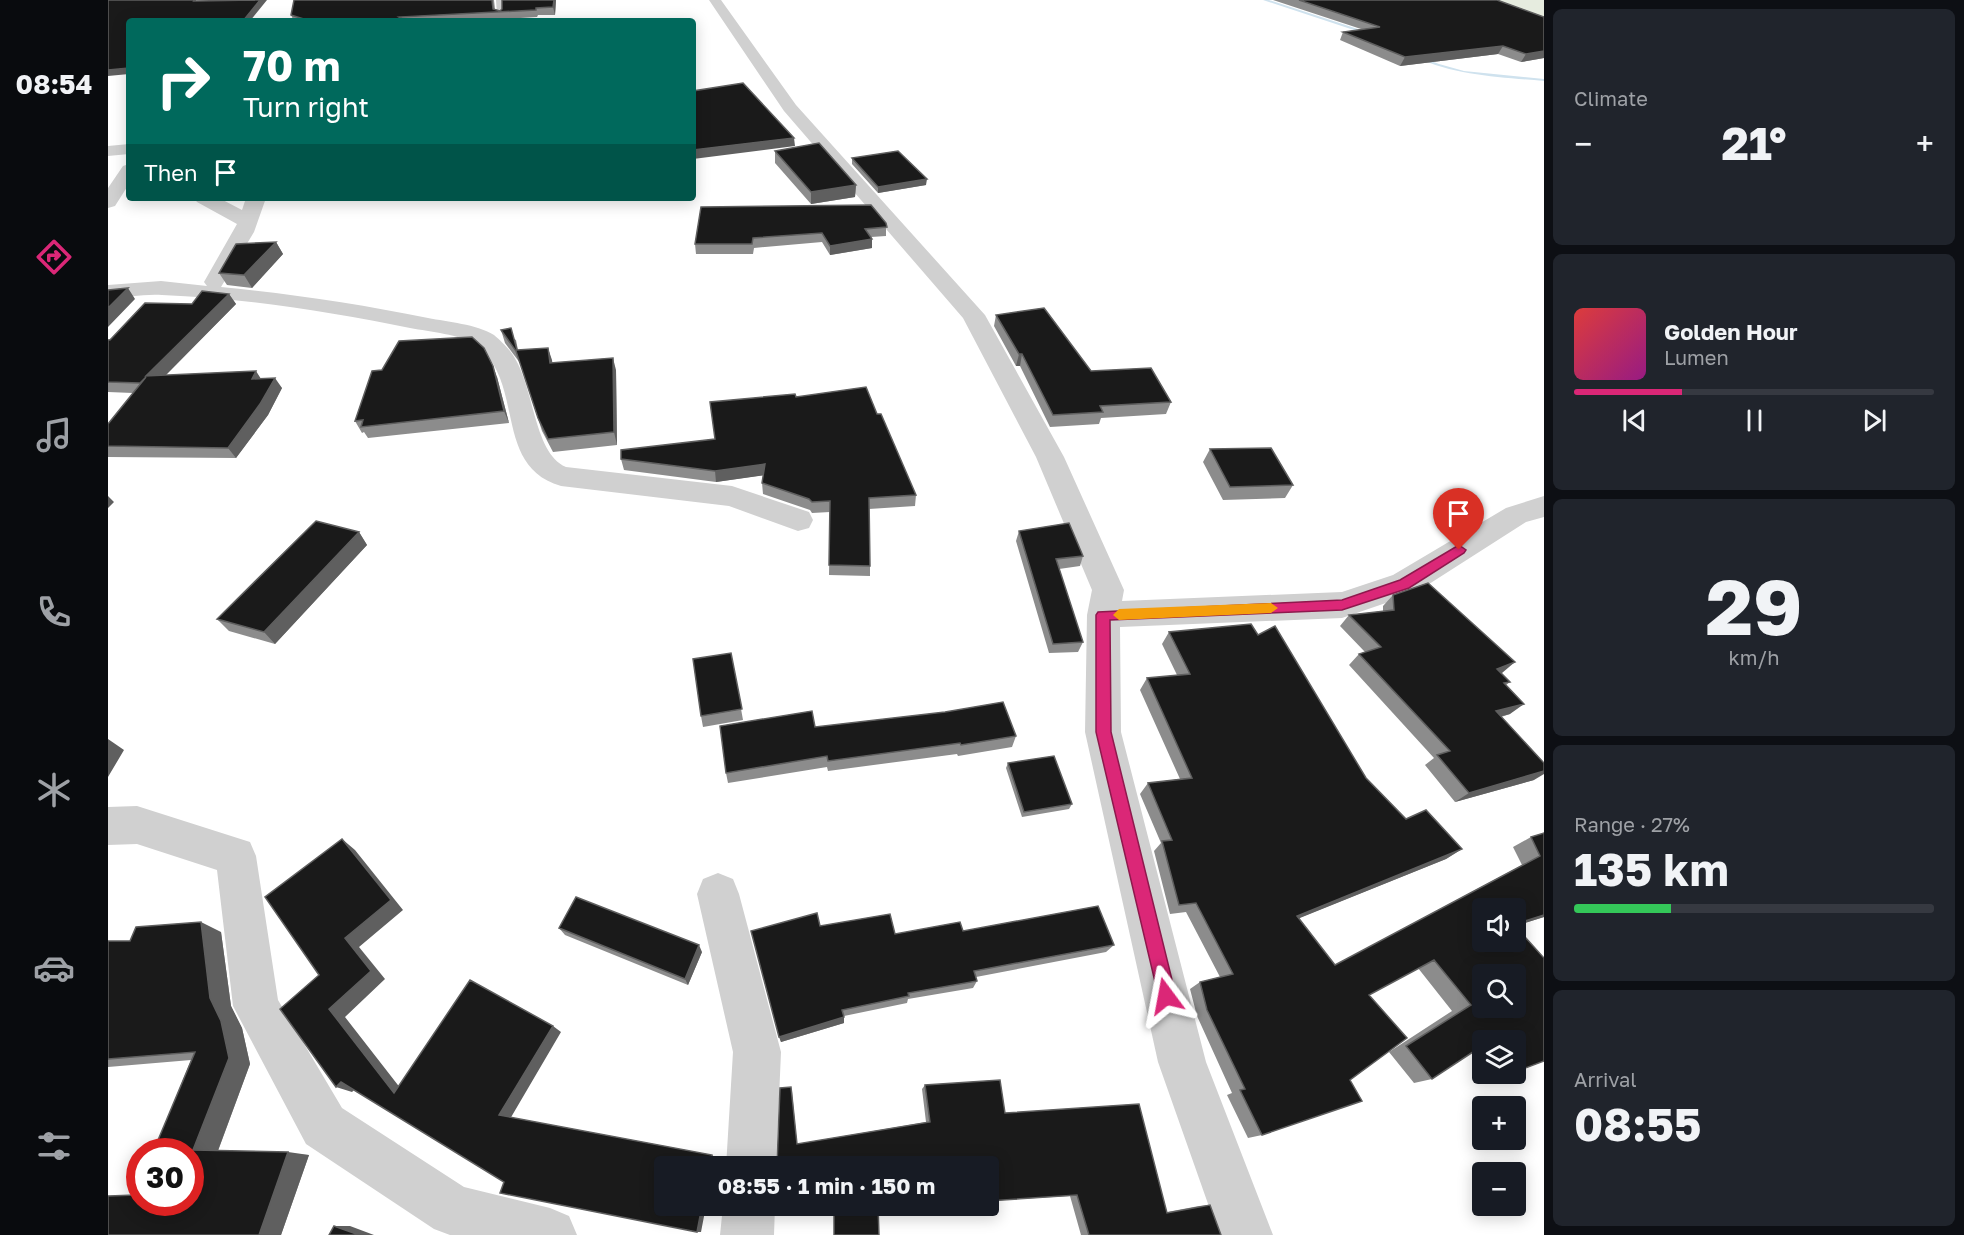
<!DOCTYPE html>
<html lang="en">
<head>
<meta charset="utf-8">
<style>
  :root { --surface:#171b24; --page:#20242c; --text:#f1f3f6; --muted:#9ea1a6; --line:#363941; --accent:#db2777 }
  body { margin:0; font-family:"Golos Text",sans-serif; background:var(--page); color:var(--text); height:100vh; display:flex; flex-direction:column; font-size:22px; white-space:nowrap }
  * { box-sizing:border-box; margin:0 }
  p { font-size:20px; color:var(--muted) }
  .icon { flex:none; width:33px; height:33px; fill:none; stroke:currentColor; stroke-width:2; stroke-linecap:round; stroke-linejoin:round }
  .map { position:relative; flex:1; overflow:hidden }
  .drawer { display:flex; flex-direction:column; gap:9px; padding:9px; background:#0d0f14; width:420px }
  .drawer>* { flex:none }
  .top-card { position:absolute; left:18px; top:18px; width:570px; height:183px; border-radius:6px; box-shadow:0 3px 15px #0003; background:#00695c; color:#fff; overflow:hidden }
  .fabs { position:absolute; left:1364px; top:898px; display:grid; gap:12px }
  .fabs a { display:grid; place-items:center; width:54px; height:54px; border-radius:6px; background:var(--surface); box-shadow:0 3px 15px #0003; font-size:30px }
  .speed { position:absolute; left:18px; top:1138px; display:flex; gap:12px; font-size:30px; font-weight:700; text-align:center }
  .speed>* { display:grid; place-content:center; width:78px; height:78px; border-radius:50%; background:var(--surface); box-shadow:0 3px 15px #0003; line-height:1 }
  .speed .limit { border:9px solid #d22; background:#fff; color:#111 }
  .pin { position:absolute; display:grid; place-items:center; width:51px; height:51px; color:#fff; margin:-62px -26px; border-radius:50% 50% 50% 0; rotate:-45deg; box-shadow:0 0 6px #0007 }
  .pin .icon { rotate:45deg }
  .me { position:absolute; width:66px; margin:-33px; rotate:347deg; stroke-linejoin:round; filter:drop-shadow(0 0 4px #0008) }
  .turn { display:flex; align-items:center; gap:21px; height:126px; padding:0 18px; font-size:27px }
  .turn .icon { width:78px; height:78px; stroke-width:2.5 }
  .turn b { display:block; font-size:42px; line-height:51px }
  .then { display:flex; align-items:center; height:57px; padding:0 18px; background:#0003; gap:12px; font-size:22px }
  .big { font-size:45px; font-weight:700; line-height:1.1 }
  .drawer .tile { flex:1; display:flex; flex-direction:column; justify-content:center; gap:9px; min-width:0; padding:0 21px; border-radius:9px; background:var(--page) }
  .drawer .dial { align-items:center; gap:0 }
  .dial b { font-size:78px; line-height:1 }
  .song { display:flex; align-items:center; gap:18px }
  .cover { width:72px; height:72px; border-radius:9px; background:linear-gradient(135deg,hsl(0 70% 55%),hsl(310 70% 35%)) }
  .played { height:6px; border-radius:3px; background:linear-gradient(90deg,var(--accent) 30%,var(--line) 30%) }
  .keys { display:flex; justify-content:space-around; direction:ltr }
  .heat { display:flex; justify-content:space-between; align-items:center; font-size:33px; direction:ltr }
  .charge { height:9px; border-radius:4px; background:linear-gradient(90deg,#34c759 27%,var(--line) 0) }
  .trip { position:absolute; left:546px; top:1156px; width:345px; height:60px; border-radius:6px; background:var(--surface); box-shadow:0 3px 15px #0003; font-weight:700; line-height:60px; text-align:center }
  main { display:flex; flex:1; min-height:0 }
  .menu { display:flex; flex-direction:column; width:108px; justify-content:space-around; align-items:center; background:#090b0e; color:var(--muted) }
  .menu .icon { width:42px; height:42px }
  .menu .selected { color:var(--accent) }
  .menu b { font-size:27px; color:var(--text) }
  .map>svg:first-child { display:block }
</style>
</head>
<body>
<main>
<nav class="menu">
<b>08:54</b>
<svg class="icon selected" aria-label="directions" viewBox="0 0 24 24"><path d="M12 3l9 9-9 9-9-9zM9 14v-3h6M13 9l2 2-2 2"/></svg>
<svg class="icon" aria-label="music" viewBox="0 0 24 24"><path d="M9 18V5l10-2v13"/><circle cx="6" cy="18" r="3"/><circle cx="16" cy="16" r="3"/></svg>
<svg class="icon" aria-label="phone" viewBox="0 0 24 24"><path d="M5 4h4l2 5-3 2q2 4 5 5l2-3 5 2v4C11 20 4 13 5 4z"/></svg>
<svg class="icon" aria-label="climate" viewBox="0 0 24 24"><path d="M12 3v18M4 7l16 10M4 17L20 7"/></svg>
<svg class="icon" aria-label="car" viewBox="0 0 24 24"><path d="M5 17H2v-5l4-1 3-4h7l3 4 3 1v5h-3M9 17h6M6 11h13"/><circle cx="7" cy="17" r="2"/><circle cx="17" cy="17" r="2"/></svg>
<svg class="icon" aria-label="filters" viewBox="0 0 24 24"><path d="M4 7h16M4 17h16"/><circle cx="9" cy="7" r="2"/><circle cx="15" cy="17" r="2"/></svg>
</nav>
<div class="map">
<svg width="1436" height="1235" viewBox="0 0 1436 1235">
  <rect width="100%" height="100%" fill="#fff"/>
  <path fill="#e6ecdf" d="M1383 0H1436V17Z"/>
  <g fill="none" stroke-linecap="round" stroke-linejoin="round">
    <path fill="#cfe2ee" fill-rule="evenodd" d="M1155 0H1161L1265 34 1261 35Z
      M1307 55 1331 64 1356 71 1436 79V81C1391 77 1349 76 1307 57Z"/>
    <path fill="#d0d0d0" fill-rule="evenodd" d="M388 0H394V16L389 15Z"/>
    <path fill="#d0d0d0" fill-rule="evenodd" d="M601 0H613L688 105 877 315 956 457 1016 590 1014 601 1234 592 1285 575 1398 508 1436 496V517L1418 522 1307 593 1234 618 1012 627 1013 732 1098 1062 1165 1235H1111L1050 1062 977 732 979 615 984 590 928 457 855 318 676 111Z
      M21 144V154L0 156V146Z
      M21 164V184L7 206 0 208V188L15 166Z
      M86 198H111L134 210 138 198H158L146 232 113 287C183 294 251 304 320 318 340 322 368 324 386 335 391 339 398 346 402 351 427 382 424 452 458 467L624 486 701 512 705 520 701 528 690 531 621 506 453 486C391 468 412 398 381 358 378 354 373 348 368 345 351 334 323 332 302 328 223 312 136 298 54 295 37 294 18 297 0 299V285L53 281 99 286 96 282 129 224 89 202Z
      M29 806 142 842 148 856 170 1000 234 1108 356 1187 442 1208 461 1216 469 1235H342L326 1229 198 1144 125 1006 109 870 29 844 0 845V807Z
      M610 873 625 879 631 894 673 1052 668 1167H618L625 1052 589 894 595 879Z
      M615 1206H667L666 1235H612Z"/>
  </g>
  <path fill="#8c8c8c" d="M386 0 387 9 392 11 394 9V0H448L447 15H430L429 17 364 21H186L183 15Z
    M1165 0H1389L1436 17V58L1413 62 1390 54 1292 66 1232 40 1235 32 1253 29Z
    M667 151 748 185 747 197 703 204 667 163Z
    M744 158 818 185 770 193 744 164Z
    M778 223V236L763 237 764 248 722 255 714 242 646 248 645 254H588L587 244Z
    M168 242 175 254 144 288 119 285 111 273Z
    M121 294 128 304 58 375 153 378 174 388 160 415 128 458 0 457V424L25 393 0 392V340L84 304Z
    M888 315 983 371 1063 402 1058 414 993 418 991 424 942 427 912 366H908L886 326Z
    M393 330 408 340 410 350 440 348 444 363 508 370 509 445 445 452 434 431 412 363 397 343Z
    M389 377 401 423 260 438 256 432 254 433 247 421Z
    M688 397 769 414 808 495 807 506 761 509 762 566V576L721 575 722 512 704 513 702 510 655 494 654 483 656 475 608 482 516 470 513 459 607 439Z
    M1102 449 1185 485 1177 498 1115 500 1095 462Z
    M911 531 975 556 972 566 951 569 975 642 970 652 941 653 908 541Z
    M251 532 259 545 167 644 121 631 109 619Z
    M1285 595 1393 673 1402 682 1398 685 1402 714 1393 717 1426 780 1347 802 1317 765 1326 758 1241 665 1251 654 1257 652 1232 626 1241 615 1275 611V606Z
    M1061 632 1150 635 1258 778 1298 819 1354 849 1338 859 1191 918 1227 965 1414 865 1405 847 1423 837 1436 833V917L1407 926 1412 1070 1407 1071V1041H1374V1049L1372 1047 1324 1079 1306 1083 1281 1052 1344 1011 1310 968 1261 995 1154 1135 1140 1138 1119 1095 1124 1093 1089 1016 1082 989 1092 982 1112 977 1078 912 1062 914 1046 851 1053 843 1032 794 1040 783 1072 779 1032 690 1039 678 1069 675 1054 644Z
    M623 653 635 720 595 727 593 716Z
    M707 727 908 736 904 747 850 756 849 754 720 771 719 767 620 783 618 773Z
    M900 763 964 804 961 809 914 817 898 768Z
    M712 926 787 934 855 931 1006 945 998 952 868 977 869 981 865 988 800 999 799 1003 736 1016V1023L673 1042 643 931Z
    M451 928 594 952 580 985 457 935Z
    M113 932 123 1006 134 1028 142 1064 110 1151 201 1155 173 1235H0L28 1195 83 1060 0 1067V941H22Z
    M817 1085 897 1113 1059 1212 1091 1206 1102 1205 1113 1235H973L962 1196 880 1201V1167H667L669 1165 684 1091 689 1144 818 1122 814 1089Z"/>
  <path fill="#5f5f5f" d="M152 0H159L142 21H135Z
    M446 0H448L447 15 445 7Z
    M1395 46 1390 54 1292 66 1297 57Z
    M1436 51V58L1413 62 1418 54Z
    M21 68V74L0 76V70Z
    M686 138 687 146 585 159V150Z
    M819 179 818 185 770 193V187Z
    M748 185 747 197 703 204V192Z
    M764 239V248L722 255V246Z
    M168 242 175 254 144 288 136 275Z
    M20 288 27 299 0 327V308Z
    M121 294 128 304 46 387 38 376Z
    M440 348 444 360 446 376 442 363Z
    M911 354H914L912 366H908Z
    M505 358 508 370 509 445 506 432Z
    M385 366 389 377 401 423 396 411Z
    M148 371 155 382 144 379Z
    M167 378 174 388 160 415 128 458 120 448Z
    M657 464 658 475 608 482 607 471Z
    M0 496 6 502 0 508Z
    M251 532 259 545 167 644 156 632Z
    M1407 662 1394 673 1375 680 1389 669Z
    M1416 704 1402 714 1375 721 1388 711Z
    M0 739 16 750 0 777Z
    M1436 771V774L1426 780 1347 802 1361 793Z
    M234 839 247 850 295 910 251 947 277 979 237 1017 300 1098 286 1093 221 1009 237 938Z
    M1354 849 1338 859 1177 924 1189 916Z
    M1436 915V917L1407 926V924Z
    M93 922 113 932 123 1006 134 1028 142 1064 109 1153 85 1150 102 998Z
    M591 945 594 952 580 985 577 979Z
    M736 1017V1023L673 1042 671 1037Z
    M445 1026 453 1032 402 1119 391 1115Z
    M233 1082 249 1087 244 1092 228 1087Z
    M180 1152 201 1155 173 1235H151Z
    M604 1155 608 1158 606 1167H601Z
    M594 1206H598L593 1232H589Z
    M226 1226H242L266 1235H251Z"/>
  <path fill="#1a1a1a" stroke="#5f5f5f" stroke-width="1.5" fill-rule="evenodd" d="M0 0H87L86 1 152 0 135 21H21V68L0 70Z
    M186 0H384L385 9 392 11 394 9V0H446L445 7 428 8V10L291 17 298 21H202L183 15Z
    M1191 0H1389L1436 17V51L1418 54 1395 46 1297 57 1235 32 1272 27Z
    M635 83 686 138 585 150V91Z
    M711 143 748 185 703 192 667 151Z
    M790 151 819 179 770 187 744 158Z
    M763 205 778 223 779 227 757 229 764 239 722 246 714 233 645 238 644 244H587L593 207Z
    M168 242 136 275 111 273 128 244Z
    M20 288 0 308V290Z
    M94 291 121 294 38 376 148 371 144 379 167 378 152 404 120 448 0 446V424L38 377 32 383 0 382V340H2L37 303 84 304Z
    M936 308 983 371 1043 368 1063 402 992 406 995 412 945 415 914 354H911L888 315Z
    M403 328 409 350 440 348 442 363 505 358 506 432 440 439 430 418 408 351 393 330Z
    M364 337 376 348 385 366 396 411 253 427 255 420 247 421 264 371 274 370 291 341Z
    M758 387 769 414H773L808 495 761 498 762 566 721 565 722 501 704 502 701 499 654 483 657 464 607 471 513 459V450L607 439 602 402 687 394 688 397Z
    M1163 448 1185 485 1122 487 1102 449Z
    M208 521 251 532 156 632 109 619Z
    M961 523 975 556 948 559 975 642 945 644 911 531Z
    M1320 583 1407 662 1389 669 1402 682 1396 683 1416 704 1388 711 1436 763V771L1361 793 1329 755 1342 751 1251 654 1273 647 1241 615 1286 610 1285 595Z
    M1143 624 1150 635 1167 626 1258 778 1298 819 1318 810 1354 849 1189 916 1227 965 1432 856 1423 837 1436 833V915L1407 924V909H1374V942H1407V926L1436 958V1061L1412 1070 1407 1063V1041H1391L1388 1037 1382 1041H1374V1046L1324 1079 1298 1046 1363 1005 1326 960 1261 995 1299 1038 1242 1080 1254 1101 1154 1135 1132 1090 1137 1089 1099 1010 1092 982 1125 974 1088 903 1071 905 1054 841 1064 840 1040 783 1084 778 1039 678 1082 674 1061 632ZM1374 975H1407V1008H1374Z
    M623 653 634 709 593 716 585 659Z
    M895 702 908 736 853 745 852 743 720 761 719 756 618 773 612 726 704 711 707 727 837 712Z
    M946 756 964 804 916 812 900 763Z
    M234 839 283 900 237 938 263 971 221 1009 286 1093 362 980 445 1026 391 1115 604 1155 601 1167H556V1206H594L589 1232 392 1193 396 1182 233 1082 228 1087 172 1009 211 975 157 897Z
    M468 897 591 945 577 979 451 928Z
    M990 906 1006 945 866 971 869 981 800 993 801 996 734 1010 736 1017 671 1037 643 931 709 913 712 926 782 914 787 934 852 922 855 931Z
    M93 922 102 998 113 1021 121 1058 85 1150 180 1152 151 1235H0V1196L28 1195 32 1186V1203H82V1152H45L87 1052 0 1059V941H22L28 927Z
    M892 1080 897 1113 1031 1104 1059 1213 1102 1205 1113 1235H981L969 1195 880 1201V1167H827V1165L817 1167H667L669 1165 672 1088 683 1087 689 1144 822 1122 817 1085Z
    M726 1206H770L771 1235H726Z
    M226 1226 251 1235H221Z"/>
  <path fill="#db2777" stroke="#8e194d" stroke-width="1.5" d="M1351 545 1358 550 1356 553 1301 588 1234 610 1002 620 1003 732 1068 996 1065 1003 1058 1006 1052 1003 988 732V615L990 612 1234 600 1292 580Z"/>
  <path fill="#f59e0b" d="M1163 603 1170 608 1163 613 1011 620 1005 615 1011 609Z"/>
</svg>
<div class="fabs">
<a><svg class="icon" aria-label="sound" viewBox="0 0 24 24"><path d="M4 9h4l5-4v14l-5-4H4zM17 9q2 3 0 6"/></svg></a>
<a><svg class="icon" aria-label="search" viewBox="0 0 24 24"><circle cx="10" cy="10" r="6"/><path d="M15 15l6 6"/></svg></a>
<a><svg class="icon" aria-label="layers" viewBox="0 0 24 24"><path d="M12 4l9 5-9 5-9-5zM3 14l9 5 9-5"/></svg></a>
<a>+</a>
<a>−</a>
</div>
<div class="speed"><div class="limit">30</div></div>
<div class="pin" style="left:1351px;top:550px;background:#d93025"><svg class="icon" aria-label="arrive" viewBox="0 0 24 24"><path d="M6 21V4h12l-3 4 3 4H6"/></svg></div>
<svg class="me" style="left:1058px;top:996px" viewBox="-20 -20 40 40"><path d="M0-17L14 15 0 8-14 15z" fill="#db2777" stroke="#fff" stroke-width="4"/></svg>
<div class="trip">08:55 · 1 min · 150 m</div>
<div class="top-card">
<div class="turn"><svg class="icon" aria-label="right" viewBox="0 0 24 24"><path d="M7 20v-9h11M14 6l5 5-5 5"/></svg><div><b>70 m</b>Turn right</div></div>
<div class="then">Then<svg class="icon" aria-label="arrive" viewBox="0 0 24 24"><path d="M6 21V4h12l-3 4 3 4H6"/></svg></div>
</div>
</div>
<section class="drawer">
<div class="tile"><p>Climate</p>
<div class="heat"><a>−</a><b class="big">21°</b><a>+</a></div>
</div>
<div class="tile">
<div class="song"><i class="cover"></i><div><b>Golden Hour</b><p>Lumen</p></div></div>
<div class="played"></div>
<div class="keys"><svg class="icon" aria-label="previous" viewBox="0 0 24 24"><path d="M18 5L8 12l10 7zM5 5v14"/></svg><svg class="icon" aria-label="pause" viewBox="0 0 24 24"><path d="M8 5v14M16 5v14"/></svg><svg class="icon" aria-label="next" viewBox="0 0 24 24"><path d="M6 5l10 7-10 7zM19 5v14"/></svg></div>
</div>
<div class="tile dial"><b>29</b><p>km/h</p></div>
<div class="tile"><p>Range · 27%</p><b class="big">135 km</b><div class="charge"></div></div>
<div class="tile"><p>Arrival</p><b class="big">08:55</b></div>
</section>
</main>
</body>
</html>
